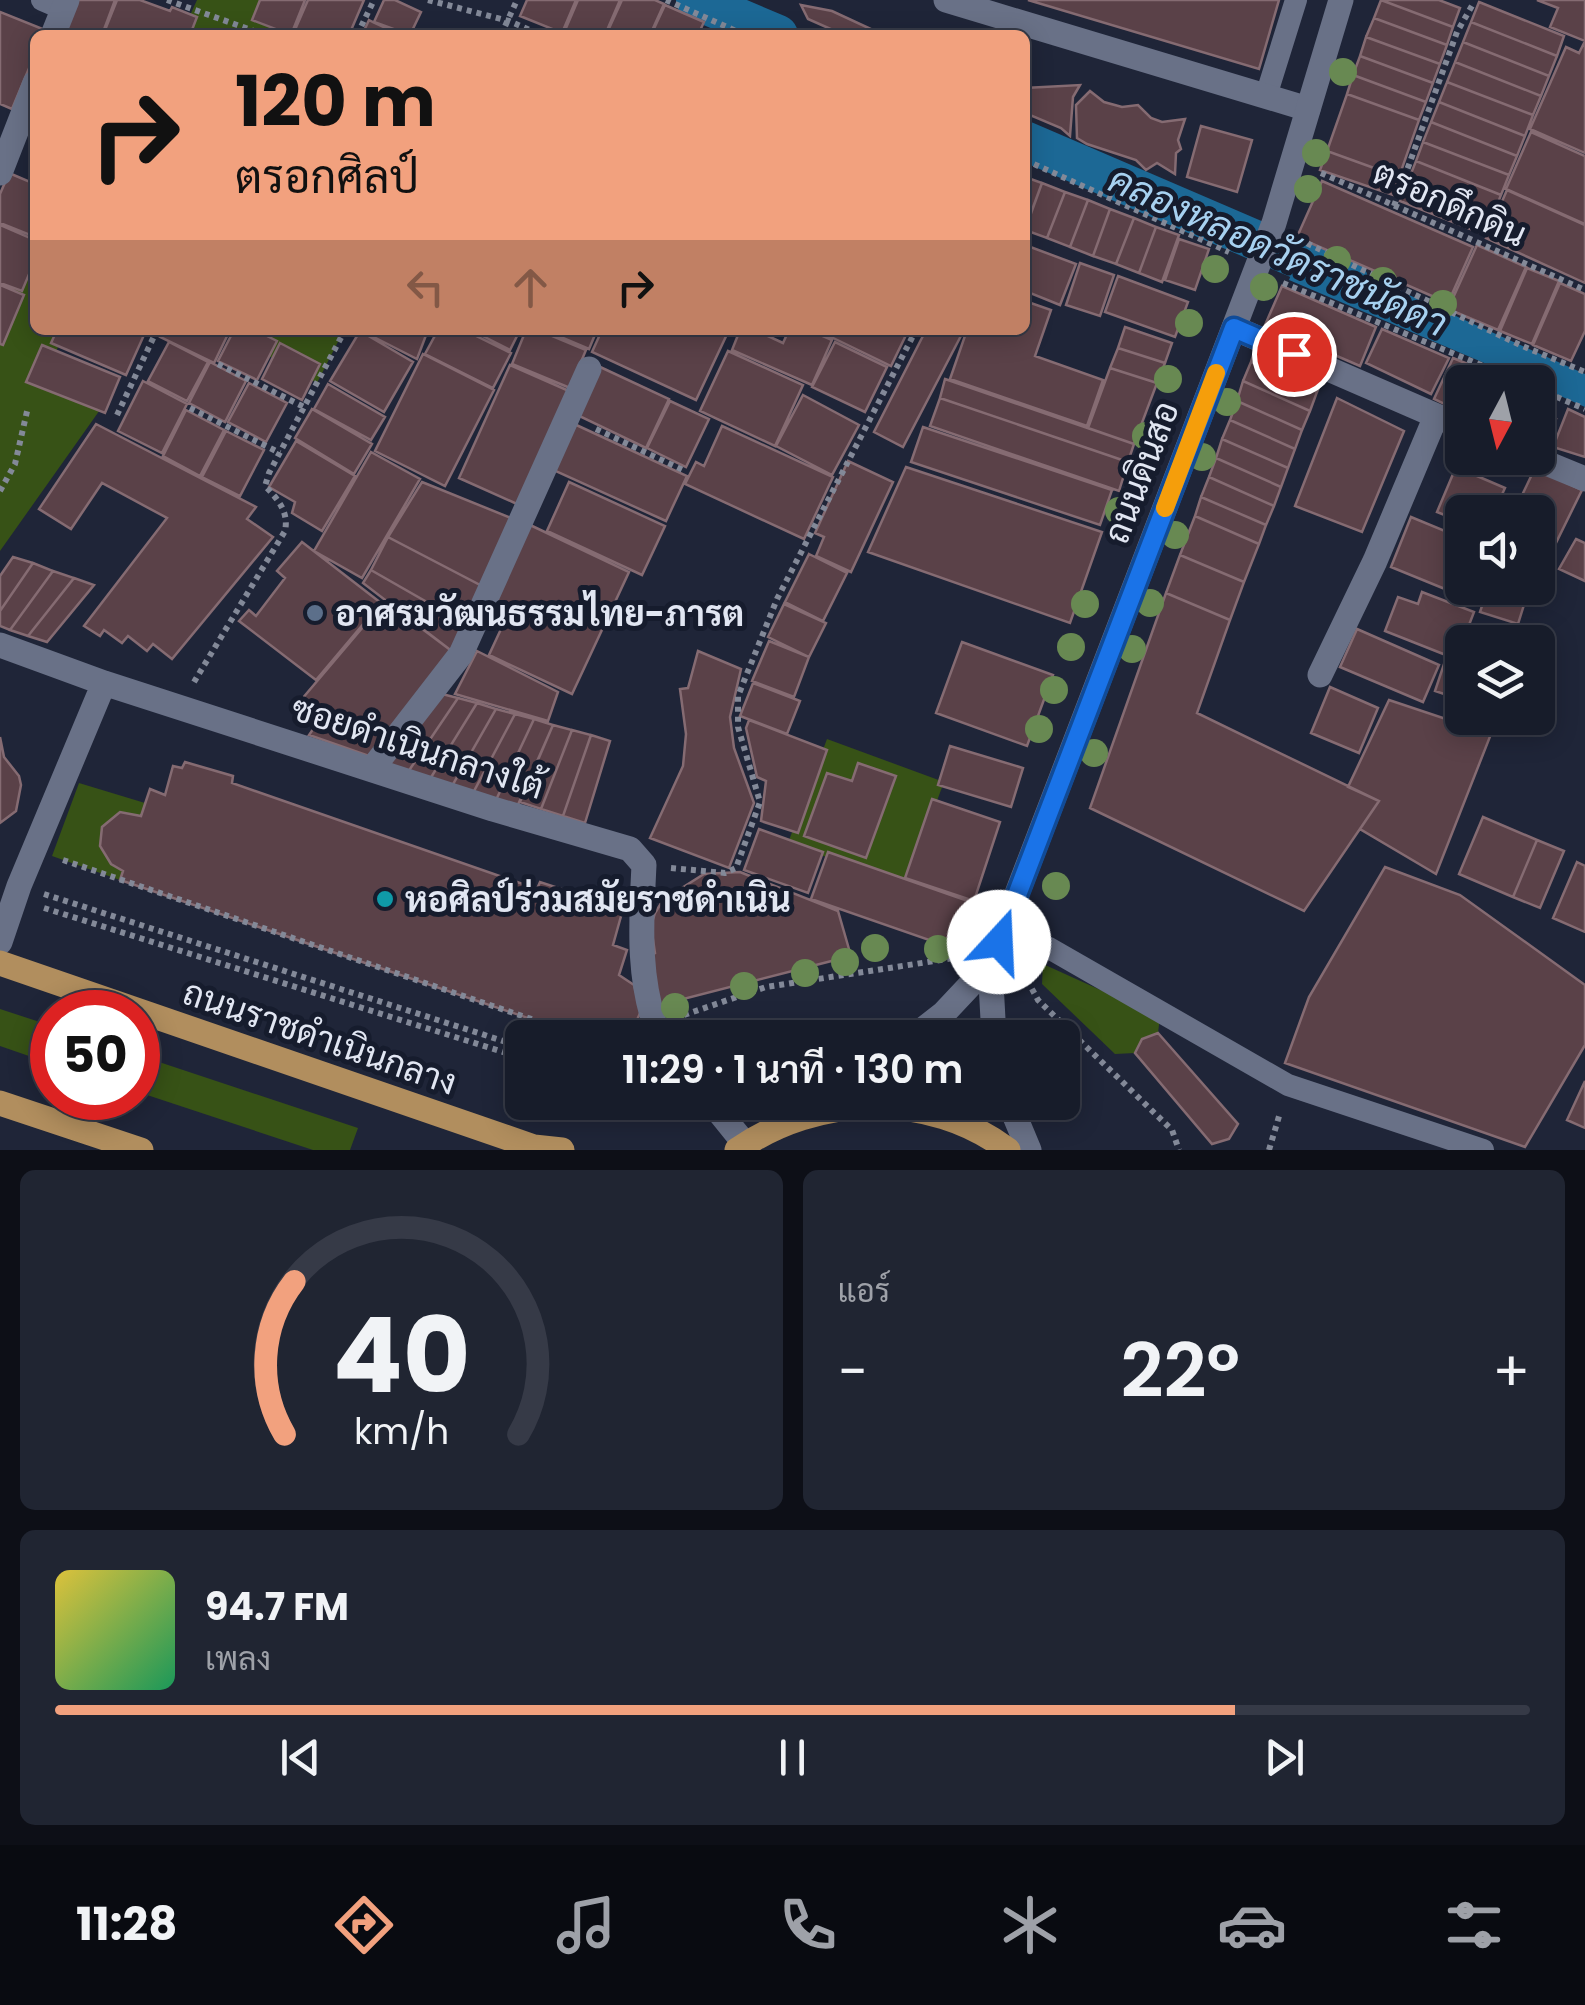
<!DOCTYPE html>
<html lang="th">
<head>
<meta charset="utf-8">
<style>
  :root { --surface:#171c2a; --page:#202532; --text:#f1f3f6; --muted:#9ea1a8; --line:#363a47; --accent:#f2a17e }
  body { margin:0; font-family:Poppins,Sarabun,sans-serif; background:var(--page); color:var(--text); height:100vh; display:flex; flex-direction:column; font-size:38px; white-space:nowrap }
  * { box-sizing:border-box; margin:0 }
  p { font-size:32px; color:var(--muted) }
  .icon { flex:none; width:55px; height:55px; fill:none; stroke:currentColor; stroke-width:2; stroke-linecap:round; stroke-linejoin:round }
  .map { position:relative; height:1150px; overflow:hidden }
  .panel { display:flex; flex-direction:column; gap:20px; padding:20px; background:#0d0f17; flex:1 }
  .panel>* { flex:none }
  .banner { position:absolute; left:30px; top:30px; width:1000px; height:305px; border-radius:15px; box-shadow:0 5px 25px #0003,0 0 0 2px var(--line); background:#f2a17e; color:#111; overflow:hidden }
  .needle { width:65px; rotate:187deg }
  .fabs { position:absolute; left:1445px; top:365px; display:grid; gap:20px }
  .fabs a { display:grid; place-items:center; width:110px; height:110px; border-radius:15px; background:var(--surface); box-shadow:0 5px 25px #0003,0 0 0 2px var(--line); font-size:50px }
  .speed { position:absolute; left:30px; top:990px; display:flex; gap:20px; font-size:50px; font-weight:700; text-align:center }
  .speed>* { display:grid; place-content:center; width:130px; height:130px; border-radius:50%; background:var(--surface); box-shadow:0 5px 25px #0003,0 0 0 2px var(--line); line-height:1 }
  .speed .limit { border:15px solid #d22; background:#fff; color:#111 }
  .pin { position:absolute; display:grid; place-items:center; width:85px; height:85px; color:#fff; margin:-42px; border:5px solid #fff; border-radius:50%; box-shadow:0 2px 10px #0007 }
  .me { position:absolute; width:110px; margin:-55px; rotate:20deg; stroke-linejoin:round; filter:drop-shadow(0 0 8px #0008) }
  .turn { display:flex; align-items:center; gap:35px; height:210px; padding:0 40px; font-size:45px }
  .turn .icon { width:130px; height:130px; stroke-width:2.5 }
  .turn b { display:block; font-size:70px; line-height:85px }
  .lanes { display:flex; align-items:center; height:95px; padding:0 40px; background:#0003; justify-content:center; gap:50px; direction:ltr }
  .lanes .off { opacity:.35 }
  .big { font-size:75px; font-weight:600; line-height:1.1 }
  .panel .tile { flex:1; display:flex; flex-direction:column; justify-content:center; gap:15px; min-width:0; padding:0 35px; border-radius:15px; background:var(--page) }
  .panel .dial { align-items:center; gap:0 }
  .dial svg { height:260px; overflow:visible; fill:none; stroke:var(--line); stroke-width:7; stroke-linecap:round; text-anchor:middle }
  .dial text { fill:var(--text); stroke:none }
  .song { display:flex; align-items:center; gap:30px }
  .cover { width:120px; height:120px; border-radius:15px; background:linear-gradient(135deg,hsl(50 70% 55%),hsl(150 70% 35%)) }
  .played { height:10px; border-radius:5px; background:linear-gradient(90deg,var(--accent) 80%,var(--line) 80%) }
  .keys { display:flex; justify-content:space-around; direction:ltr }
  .heat { display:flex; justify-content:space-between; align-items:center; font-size:55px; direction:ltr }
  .panel .tiles { flex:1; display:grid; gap:20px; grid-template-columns:1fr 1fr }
  .tile:last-child { grid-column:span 2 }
  .trip { position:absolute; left:505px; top:1020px; width:575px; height:100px; border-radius:15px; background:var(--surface); box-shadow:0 5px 25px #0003,0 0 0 2px var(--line); font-weight:600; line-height:100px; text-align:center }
  .dock { display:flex; height:160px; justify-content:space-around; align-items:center; background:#090b11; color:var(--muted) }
  .dock .icon { width:70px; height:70px }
  .dock .selected { color:var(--accent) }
  .dock b { font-size:45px; color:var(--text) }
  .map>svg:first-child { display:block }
</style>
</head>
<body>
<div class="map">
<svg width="1585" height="1150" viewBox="0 0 1585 1150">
  <rect width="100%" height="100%" fill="#1f2538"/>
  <path fill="#375216" d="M197 0H297L280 35H181Z
    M0 265 35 280V330H65L44 381 102 407 0 551Z
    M222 330H344L317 383Z
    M827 739 944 782 905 886 788 843Z
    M79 783 145 803 120 880 52 856Z
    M1043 964 1160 1017 1158 1033 1142 1039 1135 1053 1115 1054 1042 984Z
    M0 1009 52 1026V1064L0 1046Z
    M138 1055 358 1128 350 1150H313L138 1092Z"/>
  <path fill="#1c6895" d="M1302 247 1585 374V407L1538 386V382H1529L1289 280Z"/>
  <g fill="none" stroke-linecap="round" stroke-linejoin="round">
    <path stroke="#1c6895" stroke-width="40" d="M696 0 778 35
      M1025 141 1348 280"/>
  </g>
  <path fill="#5a4148" stroke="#856b72" stroke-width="2.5" d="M75 0H115L102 35H60Z
    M117 0H140L170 11 172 7 197 17 190 35H103Z
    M260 0H305L291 35 252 20Z
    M308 0H364L349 35H301L294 32Z
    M384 0H395L421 12 410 35 374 22Z
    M527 0H576L562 33 520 16Z
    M578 0H620L605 35H563Z
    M622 0H655L664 4 650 35H606Z
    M1028 0H1279L1259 69Z
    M1381 0H1439L1460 8 1453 27Z
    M1381 0 1453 27 1447 45 1374 18Z
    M1537 0H1585V41L1550 27 1558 8Z
    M1479 2 1564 36 1557 56 1471 22Z
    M665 5 704 22 698 35H651Z
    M801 5 832 11 875 31 899 35H844L808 19Z
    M0 12 45 30 43 35H35V54L12 109 0 104Z
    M1374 18 1447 45 1440 64 1366 37Z
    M369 20 373 22 401 35H362Z
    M1471 22 1557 56 1549 76 1463 42Z
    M1366 37 1440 64 1433 83 1360 56Z
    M1463 42 1549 76 1541 96 1455 62Z
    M1584 43 1585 44V153L1530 129 1566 47 1579 53Z
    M1360 56 1433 83 1426 102 1353 75Z
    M1455 62 1541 96 1533 115 1447 82Z
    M1353 75 1426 102 1419 120 1347 94Z
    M1447 82 1533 115 1525 136 1439 102Z
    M1080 85 1073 97 1070 136 1061 128 1025 113V88Z
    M1090 91 1104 102 1122 107 1138 105 1151 118 1162 122 1185 119 1178 140 1181 149 1176 153 1175 174 1157 163 1146 170 1136 160 1087 144 1077 138 1076 105Z
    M1347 94 1419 120 1399 177 1327 151Z
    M1439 102 1525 136 1517 156 1431 122Z
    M1431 122 1517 156 1509 175 1423 142Z
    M1201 126 1252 140 1237 192 1187 177Z
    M1531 132 1585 156V224L1506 189Z
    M1423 142 1509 175 1501 195 1416 161Z
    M1327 151 1399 177 1393 195 1320 170Z
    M1416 161 1501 195 1493 215 1408 181Z
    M9 173 35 184V237L0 223V194Z
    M1025 177 1042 183 1025 229Z
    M1322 181 1473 247 1448 303 1297 237Z
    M1408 181 1493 215 1485 235 1400 201Z
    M1042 183 1065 192 1047 238 1025 230Z
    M1507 190 1585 225V283L1486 238Z
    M1065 192 1088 200 1070 247 1047 238Z
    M1088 200 1110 209 1093 256 1070 247Z
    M1110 209 1134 218 1116 264 1093 256Z
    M1134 218 1156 227 1139 273 1116 264Z
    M0 225 35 240V260L22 291 0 283Z
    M1156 227 1179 235 1162 282 1139 273Z
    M1179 239 1209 249 1195 290 1165 280Z
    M1025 245 1076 264 1060 305 1025 291Z
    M1477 245 1526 267 1498 330 1448 309Z
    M1080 263 1114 275 1100 316 1066 305Z
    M1527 268 1559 281 1532 344 1500 331Z
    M1118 276 1188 302 1175 337 1105 312Z
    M1560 283 1585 294V331L1571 361 1533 345Z
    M0 285 24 295 3 345 0 344Z
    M1282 286 1376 327 1360 366 1265 325Z
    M1025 301 1051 310 1035 356 1103 380 1087 426 950 379 967 330H1025Z
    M1125 327 1172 343 1165 363 1118 348Z
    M1382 329 1449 358 1431 394 1366 363Z
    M57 330H132L144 335 126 375 51 343Z
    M163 330H230L214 363 160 337Z
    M234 330H255L277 341 257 380 218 361Z
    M360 330H428L417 359Z
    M438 330H464L511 353 493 388 425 354Z
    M471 330H520L510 350Z
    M526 330H538L586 350 570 388 512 364Z
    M544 330H597L589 349Z
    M602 330H729L696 400 592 352Z
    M740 330H755L783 343 789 330H809L832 340 812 385 732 350Z
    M827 330H895L906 335 891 366 825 334Z
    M926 330H964L903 447 874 432Z
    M360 331 413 362 384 412 330 381Z
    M169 342 208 362 187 401 148 381Z
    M835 342 887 367 865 412 812 387Z
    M1257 342 1325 373 1317 392 1251 362Z
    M280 343 320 364 302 400 262 379Z
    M42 345 120 377 105 413 26 382Z
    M1118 348 1165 363 1157 383 1110 368Z
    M728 351 803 385 775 446 700 411Z
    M423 354 494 390 445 486 375 451Z
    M1453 358 1480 369 1474 382H1462L1461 412 1434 399Z
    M210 362 246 381 225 422 189 403Z
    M1251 362 1317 392 1310 411 1243 381Z
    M510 365 569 391 517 504 459 478Z
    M598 366 669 399 646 448 575 414Z
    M1110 368 1157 383 1134 444 1088 428Z
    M945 379 1134 444 1128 462 940 398Z
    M143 381 187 404 162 453 118 431Z
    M1243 381 1310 411 1302 430 1237 401Z
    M249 383 287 403 266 442 228 422Z
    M328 384 385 417 371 440 314 409Z
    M803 395 859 425 832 475 776 446Z
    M940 398 1128 462 1119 491 930 426Z
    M1337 398 1404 431 1362 532 1295 506Z
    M670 401 709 419 686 467 647 448Z
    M1237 401 1302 430 1295 449 1230 420Z
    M312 409 372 444 354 474 295 438Z
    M1568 409 1585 417V457L1553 447Z
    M186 410 224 430 200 476 163 456Z
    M1538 411 1556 419 1546 442 1538 439Z
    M1230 420 1295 449 1288 468 1222 439Z
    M572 423 687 476 666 521 551 469Z
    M96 424 256 507 247 519 273 537 172 659 153 644 147 651 128 636 122 643 104 630 100 636 84 626 167 518 102 483 71 529 39 509Z
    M722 426 833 477 804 539 685 484 696 462 704 466Z
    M923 427 1112 490 1100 525 911 462Z
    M226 431 264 450 240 496 202 477Z
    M1222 439 1288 468 1281 487 1216 458Z
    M296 441 355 476 322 531 292 513 295 502 269 487Z
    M371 452 420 479 362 578 314 551Z
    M1216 458 1281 487 1274 506 1209 477Z
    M848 461 893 482 851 572 816 556 824 537 815 533Z
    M906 467 1102 532 1070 623 868 552Z
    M1456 467 1505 488 1494 512H1462V522L1437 512Z
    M1535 468 1582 490 1551 553 1538 547V512H1514Z
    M1209 477 1274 506 1266 525 1201 497Z
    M422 482 511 518 484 587 388 537Z
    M569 482 665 526 642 575 547 531Z
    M1201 497 1266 525 1259 544 1195 516Z
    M1195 516 1259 544 1244 582 1180 555Z
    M1411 517 1462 538V588H1477L1472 600 1391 567Z
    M528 524 629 572 572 694 489 655 508 614 489 606Z
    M388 537 484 587 467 625 371 570Z
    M1576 539 1585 543V581L1559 569Z
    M302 542 381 603 316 680 239 621 249 610 256 616 285 578 277 571Z
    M809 554 847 573 823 621 785 602Z
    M1180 555 1244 582 1230 620 1166 593Z
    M13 557 33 563 0 611V576Z
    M33 563 53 571 10 630 0 626V611Z
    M371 570 467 625 453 652 363 583Z
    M53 571 74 578 28 636 10 630Z
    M74 578 94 585 47 642 28 636Z
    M1488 588H1501L1527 595 1518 624 1480 612Z
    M1422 592 1474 612 1456 659 1385 631 1398 597 1418 604Z
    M1166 593 1230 620 1197 713 1379 801 1304 911 1090 808Z
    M385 601 453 652 369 756 309 735 318 722 296 706Z
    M784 604 826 623 809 657 768 637Z
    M1480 626 1516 638 1515 642H1474Z
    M1357 629 1439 665 1423 702 1340 667Z
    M769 641 809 657 794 697 752 681Z
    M962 642 1053 675 1027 746 936 713Z
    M477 651 558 692 548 721 455 694Z
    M698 651 741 669 730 717 734 748 754 803 729 868 650 838 683 766 686 734 680 689 688 688Z
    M1444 664 1462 670V700L1435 691Z
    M753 683 800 701 787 734 740 716Z
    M1330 687 1378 708 1359 753 1311 733Z
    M438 693 458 698 408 772 386 765Z
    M458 698 477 703 430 779 408 772Z
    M1389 700 1491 734 1436 874 1360 829 1379 801 1348 787Z
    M477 703 496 709 452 786 430 779Z
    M496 709 515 714 473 793 452 786Z
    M515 714 534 719 496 800 473 793Z
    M534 719 553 725 517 807 496 800Z
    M749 720 827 750 798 833 761 821 766 781 757 777 746 728Z
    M553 725 572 730 541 809 520 802Z
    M572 730 591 735 563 816 541 809Z
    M591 735 610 741 585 823 563 816Z
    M0 737 4 757 19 776 21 785 16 811 0 823Z
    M950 746 1023 768 1011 807 938 785Z
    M185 762 233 776 232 783 537 889 540 882 623 909 613 945 627 950 619 975 634 985 641 1011 637 1020 619 1035 598 1031 595 1038H587L120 880 123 871 111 864 100 846 102 827 120 812 141 816 150 789 165 795 173 766 182 768Z
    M858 763 896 776 866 858 804 836 827 773 852 781Z
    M932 799 1000 822 974 901 905 878Z
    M1483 817 1537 840 1513 897 1459 874Z
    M759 829 823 852 808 893 744 870Z
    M1537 840 1564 851 1540 908 1513 897Z
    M828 852 968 901 952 948 811 899Z
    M1577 862 1585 866V932L1553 918Z
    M1385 867 1460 895 1585 985V1045L1525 1147 1285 1063 1309 997Z
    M740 872 838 911 851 956 660 1005 647 958 655 953 651 926 655 913 663 900 704 874Z
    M1158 1033 1238 1124 1229 1139 1212 1144 1135 1053 1142 1039Z
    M1585 1081V1128L1567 1120Z"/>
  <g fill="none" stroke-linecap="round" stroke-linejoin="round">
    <path stroke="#838998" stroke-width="6" stroke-dasharray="5 5" stroke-linecap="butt" d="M167 0 265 35
      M428 0 509 21 541 35
      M666 0 745 35
      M357 35 374 0
      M501 35 517 0
      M1025 160 1229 252
      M1321 173 1585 290
      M1394 206 1457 32 1473 4
      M1298 239 1520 345 1585 372
      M1283 283 1522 382
      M218 364 304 407
      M1538 389 1585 409
      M190 408 280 453
      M117 415 157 330
      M596 429 685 471
      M0 491 15 464 28 407
      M194 682 285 531C289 512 278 499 265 486L269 473 345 330
      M63 860 587 1038
      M671 868 725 873 736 868 760 802 738 727V696L777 599 916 330
      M44 894 522 1047
      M44 908 522 1058
      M1019 975 1026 978 1038 1000 1172 1130 1179 1150
      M684 1015 766 987 954 958
      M595 1038 598 1031 610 1036 629 1030
      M543 1120 549 1102
      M1269 1150 1280 1113"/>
    <path stroke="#697187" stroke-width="22" d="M42 0 63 9
      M1266 96 1296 0
      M1003 930 1049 948 1288 1085 1483 1150"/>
    <path stroke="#697187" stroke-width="25" d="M946 0 1308 109
      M53 35 67 0
      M0 173 35 83
      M1234 328 1462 427
      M1534 458 1585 479
      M0 645 104 683 493 809 630 849 644 865C641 923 637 983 660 1038
      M1320 675 1375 561 1436 416
      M372 769 461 654 589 369
      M0 942 19 886 104 683
      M711 1102 745 1144"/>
    <path stroke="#697187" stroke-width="25" d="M990 964 994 1038
      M912 1038 943 1014 990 964 1274 223 1341 0
      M1009 1102 1029 1150"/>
    <path stroke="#b18e5e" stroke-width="25" d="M0 963 534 1147 562 1150
      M0 1103 141 1150
      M737 1150C817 1094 929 1090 1008 1150"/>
  </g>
  <g fill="#688952">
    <circle cx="1343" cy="72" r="14"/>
    <circle cx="1316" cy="153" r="14"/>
    <circle cx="1308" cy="189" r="14"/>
    <circle cx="1337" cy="260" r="14"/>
    <circle cx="1215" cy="269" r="14"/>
    <circle cx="1383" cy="281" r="14"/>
    <circle cx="1264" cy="287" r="14"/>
    <circle cx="1443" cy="304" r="14"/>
    <circle cx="1189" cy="323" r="14"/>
    <circle cx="1168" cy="379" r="14"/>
    <circle cx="1227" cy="402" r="14"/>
    <circle cx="1146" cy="436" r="14"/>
    <circle cx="1202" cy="457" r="14"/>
    <circle cx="1119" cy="511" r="14"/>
    <circle cx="1175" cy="535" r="14"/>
    <circle cx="1150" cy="603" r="14"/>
    <circle cx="1085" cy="604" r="14"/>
    <circle cx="1071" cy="647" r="14"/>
    <circle cx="1132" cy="649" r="14"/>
    <circle cx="1054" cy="690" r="14"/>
    <circle cx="1039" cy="729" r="14"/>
    <circle cx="1094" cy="753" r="14"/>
    <circle cx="1056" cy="886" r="14"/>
    <circle cx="875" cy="948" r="14"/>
    <circle cx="938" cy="949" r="14"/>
    <circle cx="845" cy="962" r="14"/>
    <circle cx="805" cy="973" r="14"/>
    <circle cx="744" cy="986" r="14"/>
    <circle cx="675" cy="1007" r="14"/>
  </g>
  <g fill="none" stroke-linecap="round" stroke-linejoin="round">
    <defs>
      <path id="route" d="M999 942 1234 328 1294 354"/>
    </defs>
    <use href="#route" stroke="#114b97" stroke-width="25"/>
    <use href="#route" stroke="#1a73e8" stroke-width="18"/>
    <path stroke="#f59e0b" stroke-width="18" d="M1165 508 1216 373"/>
  </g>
  <circle fill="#5c6f8a" stroke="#161c2d" stroke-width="4" cx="315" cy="613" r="10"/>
  <circle fill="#0f9aa8" stroke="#161c2d" stroke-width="4" cx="385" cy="899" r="10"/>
  <g text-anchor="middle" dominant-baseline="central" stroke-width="10" stroke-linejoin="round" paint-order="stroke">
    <g font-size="35" fill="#e1e6f2" stroke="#161c2d">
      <text transform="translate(1450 203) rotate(24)">ตรอกดึกดิน</text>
      <text transform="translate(1141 472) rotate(-69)">ถนนดินสอ</text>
      <text transform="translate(418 747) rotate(18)">ซอยดำเนินกลางใต้</text>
      <text transform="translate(320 1037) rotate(19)">ถนนราชดำเนินกลาง</text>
    </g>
    <g font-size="35" font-weight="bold" fill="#e1e6f2" stroke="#161c2d" text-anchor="start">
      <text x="335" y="613">อาศรมวัฒนธรรมไทย-ภารต</text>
      <text x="405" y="899">หอศิลป์ร่วมสมัยราชดำเนิน</text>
    </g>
    <g font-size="38" font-style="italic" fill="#a7d1f0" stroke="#161c2d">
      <text transform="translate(1278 251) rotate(24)">คลองหลอดวัดราชนัดดา</text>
    </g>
  </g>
</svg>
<div class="fabs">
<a><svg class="needle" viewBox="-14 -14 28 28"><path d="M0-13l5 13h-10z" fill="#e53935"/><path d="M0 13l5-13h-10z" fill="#9ea1a8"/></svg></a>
<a><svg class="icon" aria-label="sound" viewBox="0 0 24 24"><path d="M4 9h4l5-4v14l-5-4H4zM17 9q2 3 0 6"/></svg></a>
<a><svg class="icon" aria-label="layers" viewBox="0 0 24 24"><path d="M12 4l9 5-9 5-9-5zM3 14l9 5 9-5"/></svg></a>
</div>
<div class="speed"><div class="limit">50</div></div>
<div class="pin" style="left:1294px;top:354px;background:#d93025"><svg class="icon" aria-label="arrive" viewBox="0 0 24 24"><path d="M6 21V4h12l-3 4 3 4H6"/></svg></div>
<svg class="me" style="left:999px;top:942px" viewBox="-20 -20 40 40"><circle r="19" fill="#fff"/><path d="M0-13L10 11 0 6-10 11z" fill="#1a73e8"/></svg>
<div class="trip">11:29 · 1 นาที · 130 m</div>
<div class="banner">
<div class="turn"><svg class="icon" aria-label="right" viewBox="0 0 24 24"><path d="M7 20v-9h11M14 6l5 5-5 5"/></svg><div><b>120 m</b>ตรอกศิลป์</div></div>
<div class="lanes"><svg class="icon off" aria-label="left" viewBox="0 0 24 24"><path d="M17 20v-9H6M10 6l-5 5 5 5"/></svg><svg class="icon off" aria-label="ahead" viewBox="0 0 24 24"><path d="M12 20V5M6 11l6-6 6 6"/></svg><svg class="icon" aria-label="right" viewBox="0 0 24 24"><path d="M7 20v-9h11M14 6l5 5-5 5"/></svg></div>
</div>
</div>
<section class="panel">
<div class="tiles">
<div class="tile dial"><svg viewBox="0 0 100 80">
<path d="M14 69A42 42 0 1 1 86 69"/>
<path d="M14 69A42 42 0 0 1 17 22" stroke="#f2a17e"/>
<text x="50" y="56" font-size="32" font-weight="700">40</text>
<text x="50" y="72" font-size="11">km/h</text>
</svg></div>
<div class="tile"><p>แอร์</p>
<div class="heat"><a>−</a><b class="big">22°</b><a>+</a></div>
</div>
<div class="tile">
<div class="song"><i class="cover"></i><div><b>94.7 FM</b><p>เพลง</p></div></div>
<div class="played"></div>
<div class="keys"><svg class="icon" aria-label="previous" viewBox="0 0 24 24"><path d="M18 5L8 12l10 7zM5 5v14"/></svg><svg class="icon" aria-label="pause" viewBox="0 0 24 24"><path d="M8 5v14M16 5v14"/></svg><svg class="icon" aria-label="next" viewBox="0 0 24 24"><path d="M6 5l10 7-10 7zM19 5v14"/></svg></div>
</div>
</div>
</section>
<nav class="dock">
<b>11:28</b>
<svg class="icon selected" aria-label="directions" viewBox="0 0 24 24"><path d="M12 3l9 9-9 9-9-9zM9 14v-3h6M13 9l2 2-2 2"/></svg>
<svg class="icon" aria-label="music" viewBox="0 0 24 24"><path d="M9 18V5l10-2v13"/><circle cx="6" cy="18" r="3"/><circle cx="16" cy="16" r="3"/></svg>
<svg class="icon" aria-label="phone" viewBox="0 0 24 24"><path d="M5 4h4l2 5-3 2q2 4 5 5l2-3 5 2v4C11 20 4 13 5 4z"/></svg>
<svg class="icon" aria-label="climate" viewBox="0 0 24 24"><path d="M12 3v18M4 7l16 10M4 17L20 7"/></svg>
<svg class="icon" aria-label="car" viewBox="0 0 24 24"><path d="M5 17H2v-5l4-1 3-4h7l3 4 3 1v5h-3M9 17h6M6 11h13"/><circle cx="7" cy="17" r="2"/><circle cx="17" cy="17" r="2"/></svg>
<svg class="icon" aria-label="filters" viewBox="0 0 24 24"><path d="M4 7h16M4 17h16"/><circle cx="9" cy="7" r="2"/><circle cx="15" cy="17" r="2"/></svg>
</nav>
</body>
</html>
